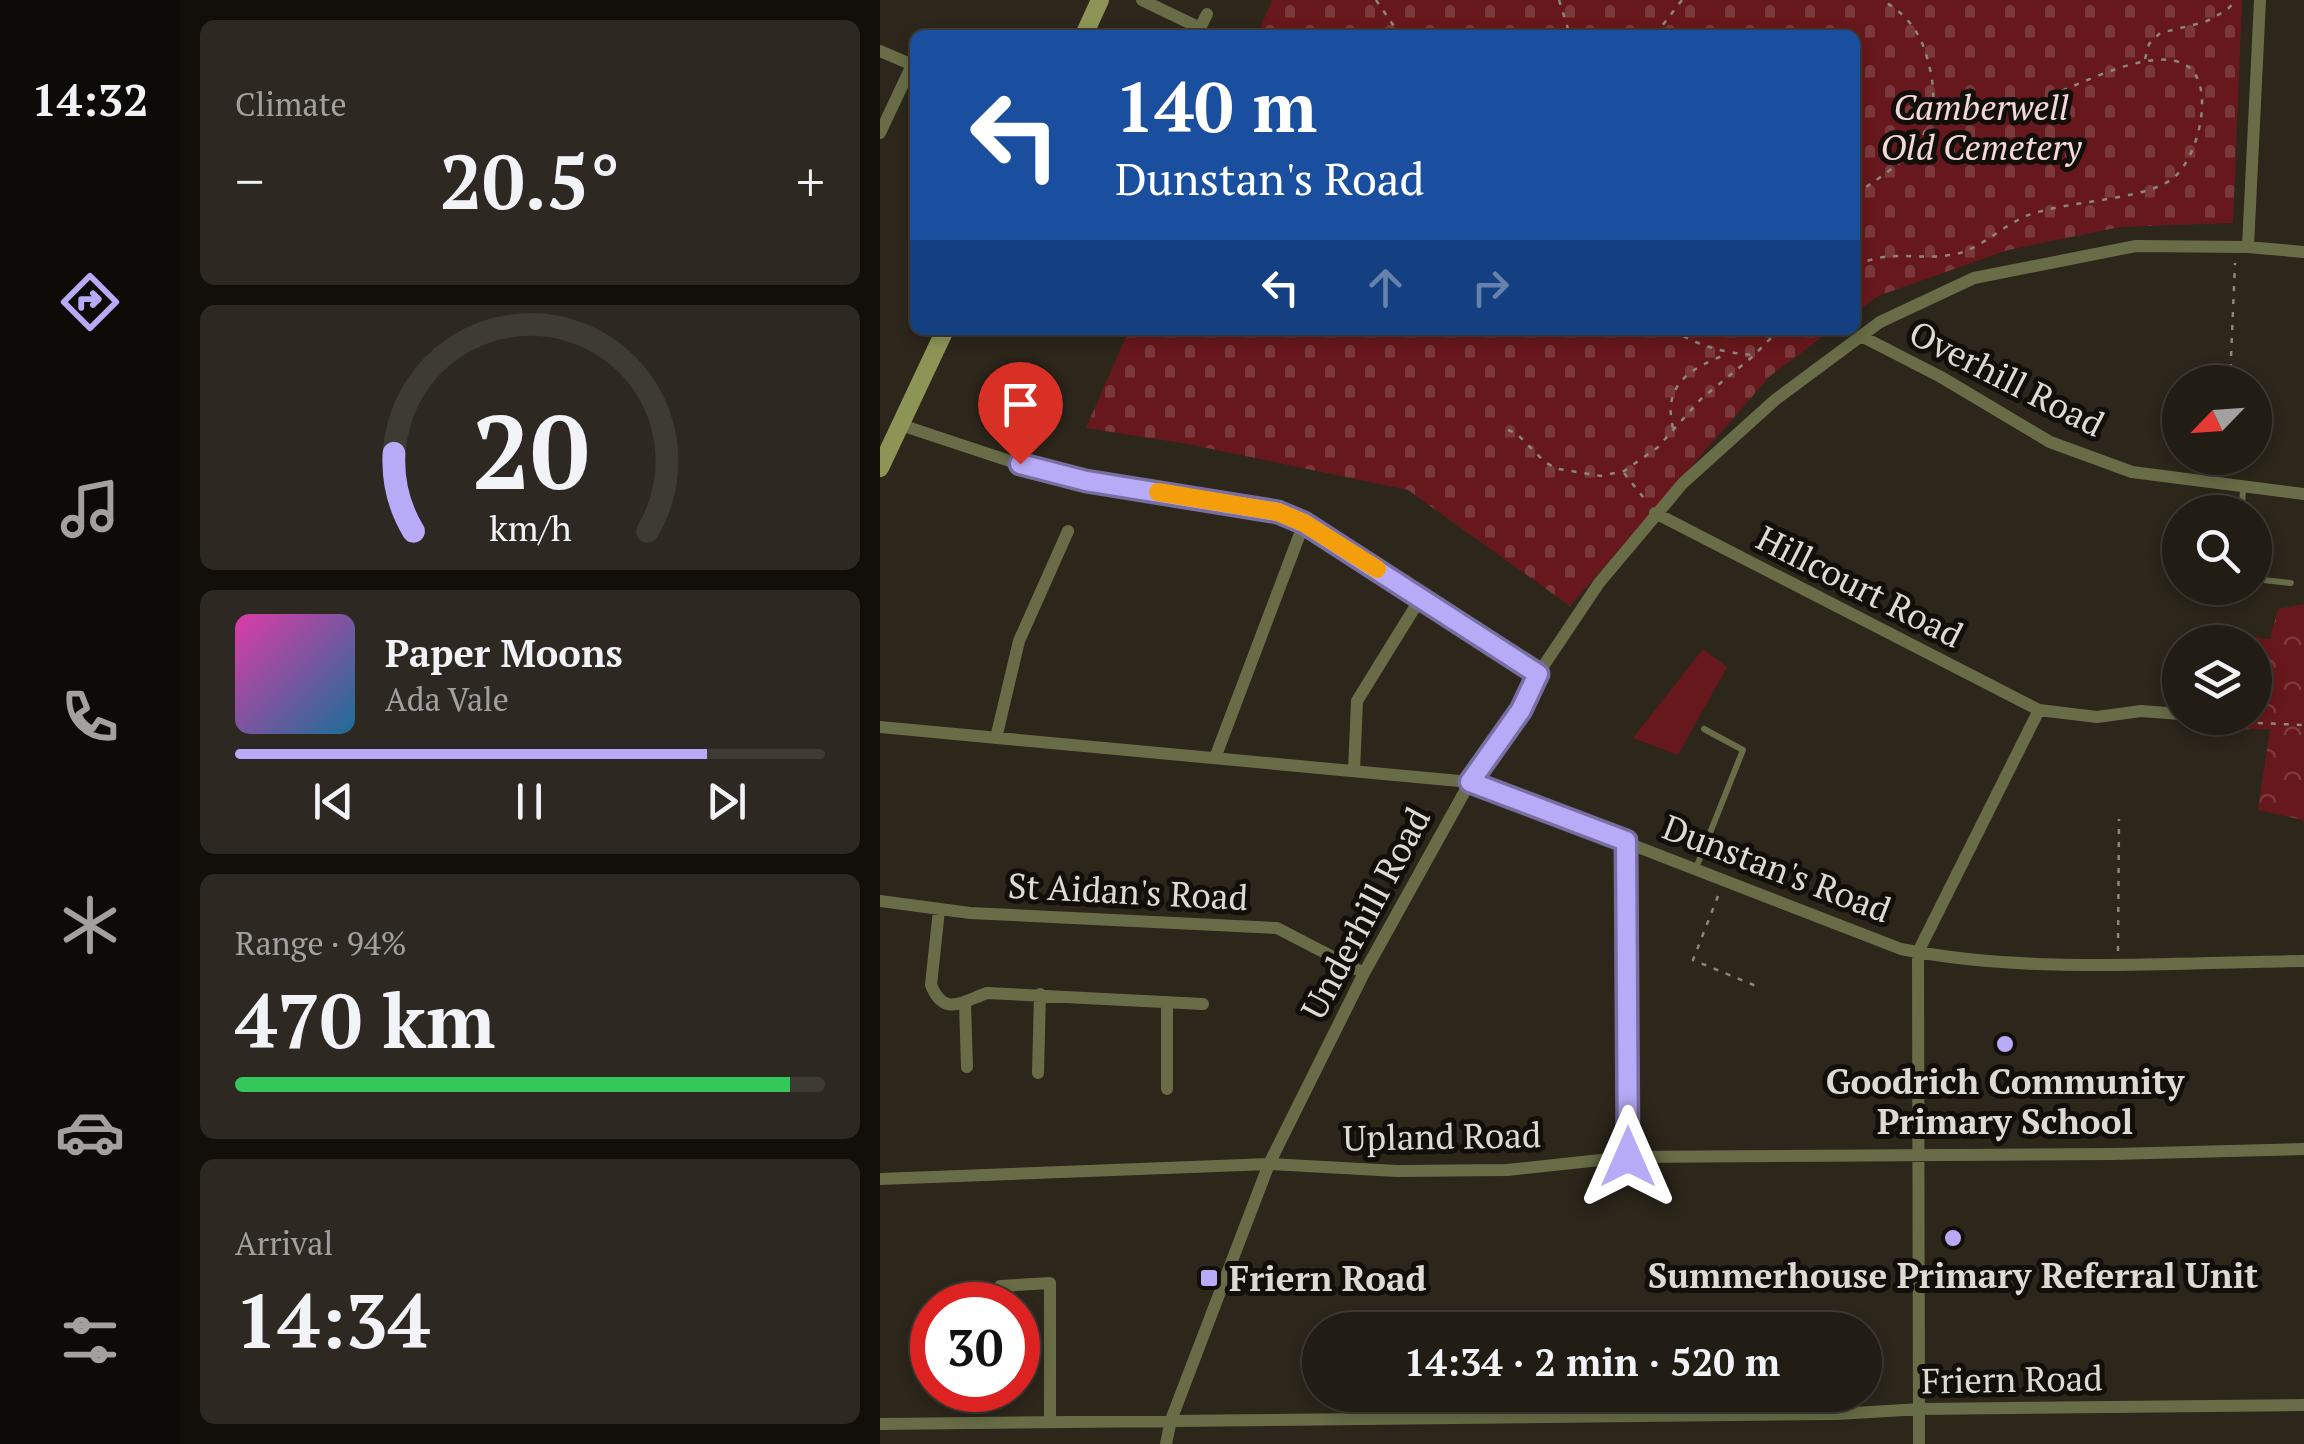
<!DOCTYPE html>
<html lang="en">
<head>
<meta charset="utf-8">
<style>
  :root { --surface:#211c14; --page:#2d2922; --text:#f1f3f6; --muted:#a2a1a0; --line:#3e3a34; --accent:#b7abf8 }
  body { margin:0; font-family:"PT Serif",serif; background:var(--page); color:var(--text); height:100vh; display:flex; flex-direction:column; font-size:38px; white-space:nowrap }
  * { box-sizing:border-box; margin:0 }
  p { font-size:32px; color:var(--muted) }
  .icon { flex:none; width:55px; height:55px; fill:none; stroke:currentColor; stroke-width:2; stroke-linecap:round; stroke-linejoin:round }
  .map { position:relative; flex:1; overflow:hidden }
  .drawer { display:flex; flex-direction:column; gap:20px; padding:20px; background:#120f0b; width:700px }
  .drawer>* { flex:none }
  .top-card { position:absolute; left:30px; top:30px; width:950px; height:305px; border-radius:15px; box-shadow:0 5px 15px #0003,0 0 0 2px var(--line); background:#1a4fa0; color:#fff; overflow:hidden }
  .needle { width:65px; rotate:245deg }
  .buttons { position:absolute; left:1282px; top:365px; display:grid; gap:20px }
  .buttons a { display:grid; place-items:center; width:110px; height:110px; border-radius:50%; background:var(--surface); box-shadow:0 5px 15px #0003,0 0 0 2px var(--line); font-size:50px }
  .speed { position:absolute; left:30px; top:1282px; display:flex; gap:20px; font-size:50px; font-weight:700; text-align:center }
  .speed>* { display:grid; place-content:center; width:130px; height:130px; border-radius:50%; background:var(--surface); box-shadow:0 5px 15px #0003,0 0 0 2px var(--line); line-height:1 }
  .speed .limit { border:15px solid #d22; background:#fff; color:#111 }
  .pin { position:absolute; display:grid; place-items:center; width:85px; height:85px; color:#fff; margin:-102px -42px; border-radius:50% 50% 50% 0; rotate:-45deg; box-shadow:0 0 10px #0007 }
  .pin .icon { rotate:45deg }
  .me { position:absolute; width:110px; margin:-55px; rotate:0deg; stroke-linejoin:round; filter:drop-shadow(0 0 8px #0008) }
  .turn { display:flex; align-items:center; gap:35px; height:210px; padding:0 40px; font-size:45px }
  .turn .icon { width:130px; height:130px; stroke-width:2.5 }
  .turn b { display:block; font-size:70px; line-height:85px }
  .lanes { display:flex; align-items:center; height:95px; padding:0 40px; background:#0003; justify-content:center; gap:50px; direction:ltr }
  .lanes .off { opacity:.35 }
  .big { font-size:75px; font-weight:600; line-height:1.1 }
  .drawer .tile { flex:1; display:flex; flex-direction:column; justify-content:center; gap:15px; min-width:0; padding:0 35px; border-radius:15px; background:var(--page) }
  .drawer .dial { align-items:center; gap:0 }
  .dial svg { height:260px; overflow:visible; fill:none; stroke:var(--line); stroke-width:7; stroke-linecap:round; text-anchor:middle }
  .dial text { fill:var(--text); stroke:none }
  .song { display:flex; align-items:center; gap:30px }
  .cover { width:120px; height:120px; border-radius:15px; background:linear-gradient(135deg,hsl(320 70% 55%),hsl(200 70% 35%)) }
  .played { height:10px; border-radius:5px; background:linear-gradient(90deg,var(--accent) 80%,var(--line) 80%) }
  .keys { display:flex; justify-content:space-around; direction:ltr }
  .heat { display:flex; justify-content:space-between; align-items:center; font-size:55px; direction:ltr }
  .charge { height:15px; border-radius:8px; background:linear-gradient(90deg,#34c759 94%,var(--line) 0) }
  .trip { position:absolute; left:422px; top:1312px; width:580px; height:100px; border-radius:50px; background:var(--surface); box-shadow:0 5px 15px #0003,0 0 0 2px var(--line); font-weight:600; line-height:100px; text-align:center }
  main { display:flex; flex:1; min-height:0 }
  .tab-bar { display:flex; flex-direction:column; width:180px; justify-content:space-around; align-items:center; background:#0d0b08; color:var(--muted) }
  .tab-bar .icon { width:70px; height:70px }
  .tab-bar .selected { color:var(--accent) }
  .tab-bar b { font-size:45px; color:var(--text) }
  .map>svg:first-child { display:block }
</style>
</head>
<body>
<main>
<nav class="tab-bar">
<b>14:32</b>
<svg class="icon selected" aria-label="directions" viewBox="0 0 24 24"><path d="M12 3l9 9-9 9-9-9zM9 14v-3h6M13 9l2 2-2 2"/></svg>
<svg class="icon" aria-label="music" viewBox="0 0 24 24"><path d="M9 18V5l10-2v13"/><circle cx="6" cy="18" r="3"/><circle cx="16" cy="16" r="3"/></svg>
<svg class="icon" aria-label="phone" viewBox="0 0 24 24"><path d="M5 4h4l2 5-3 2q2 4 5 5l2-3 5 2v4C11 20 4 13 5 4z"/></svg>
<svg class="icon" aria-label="climate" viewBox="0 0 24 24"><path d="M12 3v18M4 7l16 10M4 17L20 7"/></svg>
<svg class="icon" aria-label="car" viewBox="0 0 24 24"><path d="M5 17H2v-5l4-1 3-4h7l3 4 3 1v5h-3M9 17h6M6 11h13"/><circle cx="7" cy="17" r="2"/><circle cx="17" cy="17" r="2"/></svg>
<svg class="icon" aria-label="filters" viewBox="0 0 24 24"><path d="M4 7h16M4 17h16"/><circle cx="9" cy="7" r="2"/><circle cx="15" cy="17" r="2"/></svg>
</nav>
<section class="drawer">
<div class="tile"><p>Climate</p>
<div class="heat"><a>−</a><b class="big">20.5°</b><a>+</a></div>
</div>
<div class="tile dial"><svg viewBox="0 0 100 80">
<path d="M14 69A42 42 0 1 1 86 69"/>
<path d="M14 69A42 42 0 0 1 8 45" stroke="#b7abf8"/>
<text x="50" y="56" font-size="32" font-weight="700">20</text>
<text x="50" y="72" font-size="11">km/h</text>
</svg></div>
<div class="tile">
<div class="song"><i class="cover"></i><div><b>Paper Moons</b><p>Ada Vale</p></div></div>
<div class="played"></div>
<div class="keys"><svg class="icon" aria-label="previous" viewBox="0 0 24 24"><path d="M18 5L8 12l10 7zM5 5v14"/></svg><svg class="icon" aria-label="pause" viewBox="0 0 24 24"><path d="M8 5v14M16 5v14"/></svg><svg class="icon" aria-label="next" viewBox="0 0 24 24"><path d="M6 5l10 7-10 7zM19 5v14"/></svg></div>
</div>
<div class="tile"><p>Range · 94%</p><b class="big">470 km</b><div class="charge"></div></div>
<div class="tile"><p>Arrival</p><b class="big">14:34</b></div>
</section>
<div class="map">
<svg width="1424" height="1444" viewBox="0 0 1424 1444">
  <defs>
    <pattern id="cemetery-stones" width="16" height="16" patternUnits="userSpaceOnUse" patternTransform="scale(2.5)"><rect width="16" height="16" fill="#67181c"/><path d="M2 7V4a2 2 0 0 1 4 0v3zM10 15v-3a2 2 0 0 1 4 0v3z" fill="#7c393c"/></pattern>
    <pattern id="park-crowns" width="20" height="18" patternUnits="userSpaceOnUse" patternTransform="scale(2.5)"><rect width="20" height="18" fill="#67181c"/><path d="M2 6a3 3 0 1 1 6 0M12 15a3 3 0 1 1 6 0" fill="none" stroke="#7c393c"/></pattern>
  </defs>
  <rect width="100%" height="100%" fill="#2c261b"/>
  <path fill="url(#cemetery-stones)" d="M392 0H1362L1353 223 1240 227 1128 250 998 296 975 313V35H377Z
    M249 330H952L890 376 690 606 528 490 308 444 206 428Z"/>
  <path fill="url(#park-crowns)" d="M1424 604V826L1423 820 1378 810 1390 729 1336 730V718H1375V642H1325L1327 632 1390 639 1398 609Z"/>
  <path fill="#67181c" d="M823 649 847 667 798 755 753 738Z"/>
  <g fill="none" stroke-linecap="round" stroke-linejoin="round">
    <path stroke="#8c877e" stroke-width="2.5" stroke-dasharray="5 8" stroke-linecap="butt" d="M496 0 520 35
      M679 0 690 35
      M775 35 802 0
      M1265 59 1269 44 1280 33 1325 22 1347 10 1356 0
      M975 194C1035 156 1070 127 1045 51 1038 29 1022 10 1001 0
      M975 264C985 262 995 258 1004 257 1030 254 1054 260 1080 253 1103 246 1123 226 1146 216 1187 200 1262 201 1292 179 1316 161 1332 100 1315 74 1288 34 1193 89 1159 100 1125 111 1089 112 1056 98
      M792 330C820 346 842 353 875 355
      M1350 382 1355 263
      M793 428C782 383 812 368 847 354
      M628 430 636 433 666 463 679 469 721 476 744 471 777 448 821 399 871 358 899 330
      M1346 471V458
      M744 473 767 502
      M1352 726 1376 723 1424 725
      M838 896 813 960 881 988
      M1238 951 1239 819"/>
    <path stroke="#686d47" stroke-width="6" d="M1362 512 1363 487
      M1375 579 1411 583
      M816 868 863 750 824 729"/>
    <path stroke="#686d47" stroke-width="12" d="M262 0 320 28 317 35
      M320 28 327 14
      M0 51 35 66
      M0 133 32 65
      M1368 247 1380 0
      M981 336 1061 377 1170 442 1252 472 1424 494
      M21 425 166 473 398 512 424 523 658 674
      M775 513 1159 710 1217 717 1261 711 1300 714
      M1317 718 1336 728
      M0 727 590 782 1021 949C1152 975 1291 962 1424 961
      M116 738 139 641 188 531
      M335 758 424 523
      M474 771 477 701 540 599
      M746 841 748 1157
      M0 901 90 913 397 928 484 973
      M59 910 51 985C64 1018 84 1001 107 993L323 1004
      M85 1004 87 1067
      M158 1073 160 994
      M287 1089V1002
      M0 1179 389 1164 517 1171 627 1170 748 1157 1233 1154 1424 1149
      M120 1286 170 1283V1422
      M0 1424 957 1414 1041 1409 1424 1405
      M286 1444 291 1420 389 1164 484 973 590 782 641 710 658 674 719 583 803 483 895 400 1000 322 1094 278 1256 246 1368 247 1424 252
      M1039 1444 1038 952 1159 710"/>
    <path stroke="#8d9556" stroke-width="18" d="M204 35 220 0
      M0 468 65 330"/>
  </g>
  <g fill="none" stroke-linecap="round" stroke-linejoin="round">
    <defs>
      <path id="route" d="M140 464 206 481 398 512 424 523 658 674 641 710 590 782 746 841 748 1157"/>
    </defs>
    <use href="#route" stroke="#776fa1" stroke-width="25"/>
    <use href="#route" stroke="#b7abf8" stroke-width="18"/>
    <path stroke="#f59e0b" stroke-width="18" d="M278 492 398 512 424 523 497 569"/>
  </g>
  <g fill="#b7abf8" stroke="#120f0b" stroke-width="4">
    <circle cx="1125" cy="1044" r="10"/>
    <circle cx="1073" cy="1238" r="10"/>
    <rect x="319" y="1268" width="20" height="20" rx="5"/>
  </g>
  <g text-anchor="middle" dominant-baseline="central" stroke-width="10" stroke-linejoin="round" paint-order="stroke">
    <g font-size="35" font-style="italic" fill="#f5d9d7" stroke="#120f0b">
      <text x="1101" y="107">Camberwell<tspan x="1101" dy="40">Old Cemetery</tspan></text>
    </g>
    <g font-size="35" fill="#dedad3" stroke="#120f0b">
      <text transform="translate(1127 378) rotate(27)">Overhill Road</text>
      <text transform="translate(980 586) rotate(27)">Hillcourt Road</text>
      <text transform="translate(897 868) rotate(21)">Dunstan's Road</text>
      <text transform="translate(248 891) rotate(3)">St Aidan's Road</text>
      <text transform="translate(485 913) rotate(-62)">Underhill Road</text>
      <text transform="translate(562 1136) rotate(-1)">Upland Road</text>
      <text transform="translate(1132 1379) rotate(-1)">Friern Road</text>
    </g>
    <g font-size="35" font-weight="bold" fill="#dedad3" stroke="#120f0b">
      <text x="1125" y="1081">Goodrich Community<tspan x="1125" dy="40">Primary School</tspan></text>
      <text x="1073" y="1275">Summerhouse Primary Referral Unit</text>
      <text x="349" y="1278" text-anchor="start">Friern Road</text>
    </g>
  </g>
</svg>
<div class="buttons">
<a><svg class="needle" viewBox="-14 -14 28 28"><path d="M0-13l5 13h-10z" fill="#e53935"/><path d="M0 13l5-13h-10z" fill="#a2a1a0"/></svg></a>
<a><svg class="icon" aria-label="search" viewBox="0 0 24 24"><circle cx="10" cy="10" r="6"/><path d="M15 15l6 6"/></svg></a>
<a><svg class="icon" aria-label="layers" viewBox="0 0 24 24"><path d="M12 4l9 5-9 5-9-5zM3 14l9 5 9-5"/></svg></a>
</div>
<div class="speed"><div class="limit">30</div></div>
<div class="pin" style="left:140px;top:464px;background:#d93025"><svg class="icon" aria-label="arrive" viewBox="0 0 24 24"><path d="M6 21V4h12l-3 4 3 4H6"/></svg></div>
<svg class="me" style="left:748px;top:1157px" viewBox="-20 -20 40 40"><path d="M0-17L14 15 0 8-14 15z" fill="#b7abf8" stroke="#fff" stroke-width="4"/></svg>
<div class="trip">14:34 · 2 min · 520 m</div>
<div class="top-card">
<div class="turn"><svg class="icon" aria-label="left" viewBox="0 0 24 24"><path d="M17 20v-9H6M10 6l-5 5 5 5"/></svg><div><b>140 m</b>Dunstan's Road</div></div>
<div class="lanes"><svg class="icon" aria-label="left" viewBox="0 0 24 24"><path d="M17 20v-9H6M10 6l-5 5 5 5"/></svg><svg class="icon off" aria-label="ahead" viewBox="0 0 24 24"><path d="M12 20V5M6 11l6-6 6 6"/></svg><svg class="icon off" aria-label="right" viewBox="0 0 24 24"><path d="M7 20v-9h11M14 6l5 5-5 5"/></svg></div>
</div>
</div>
</main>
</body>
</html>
